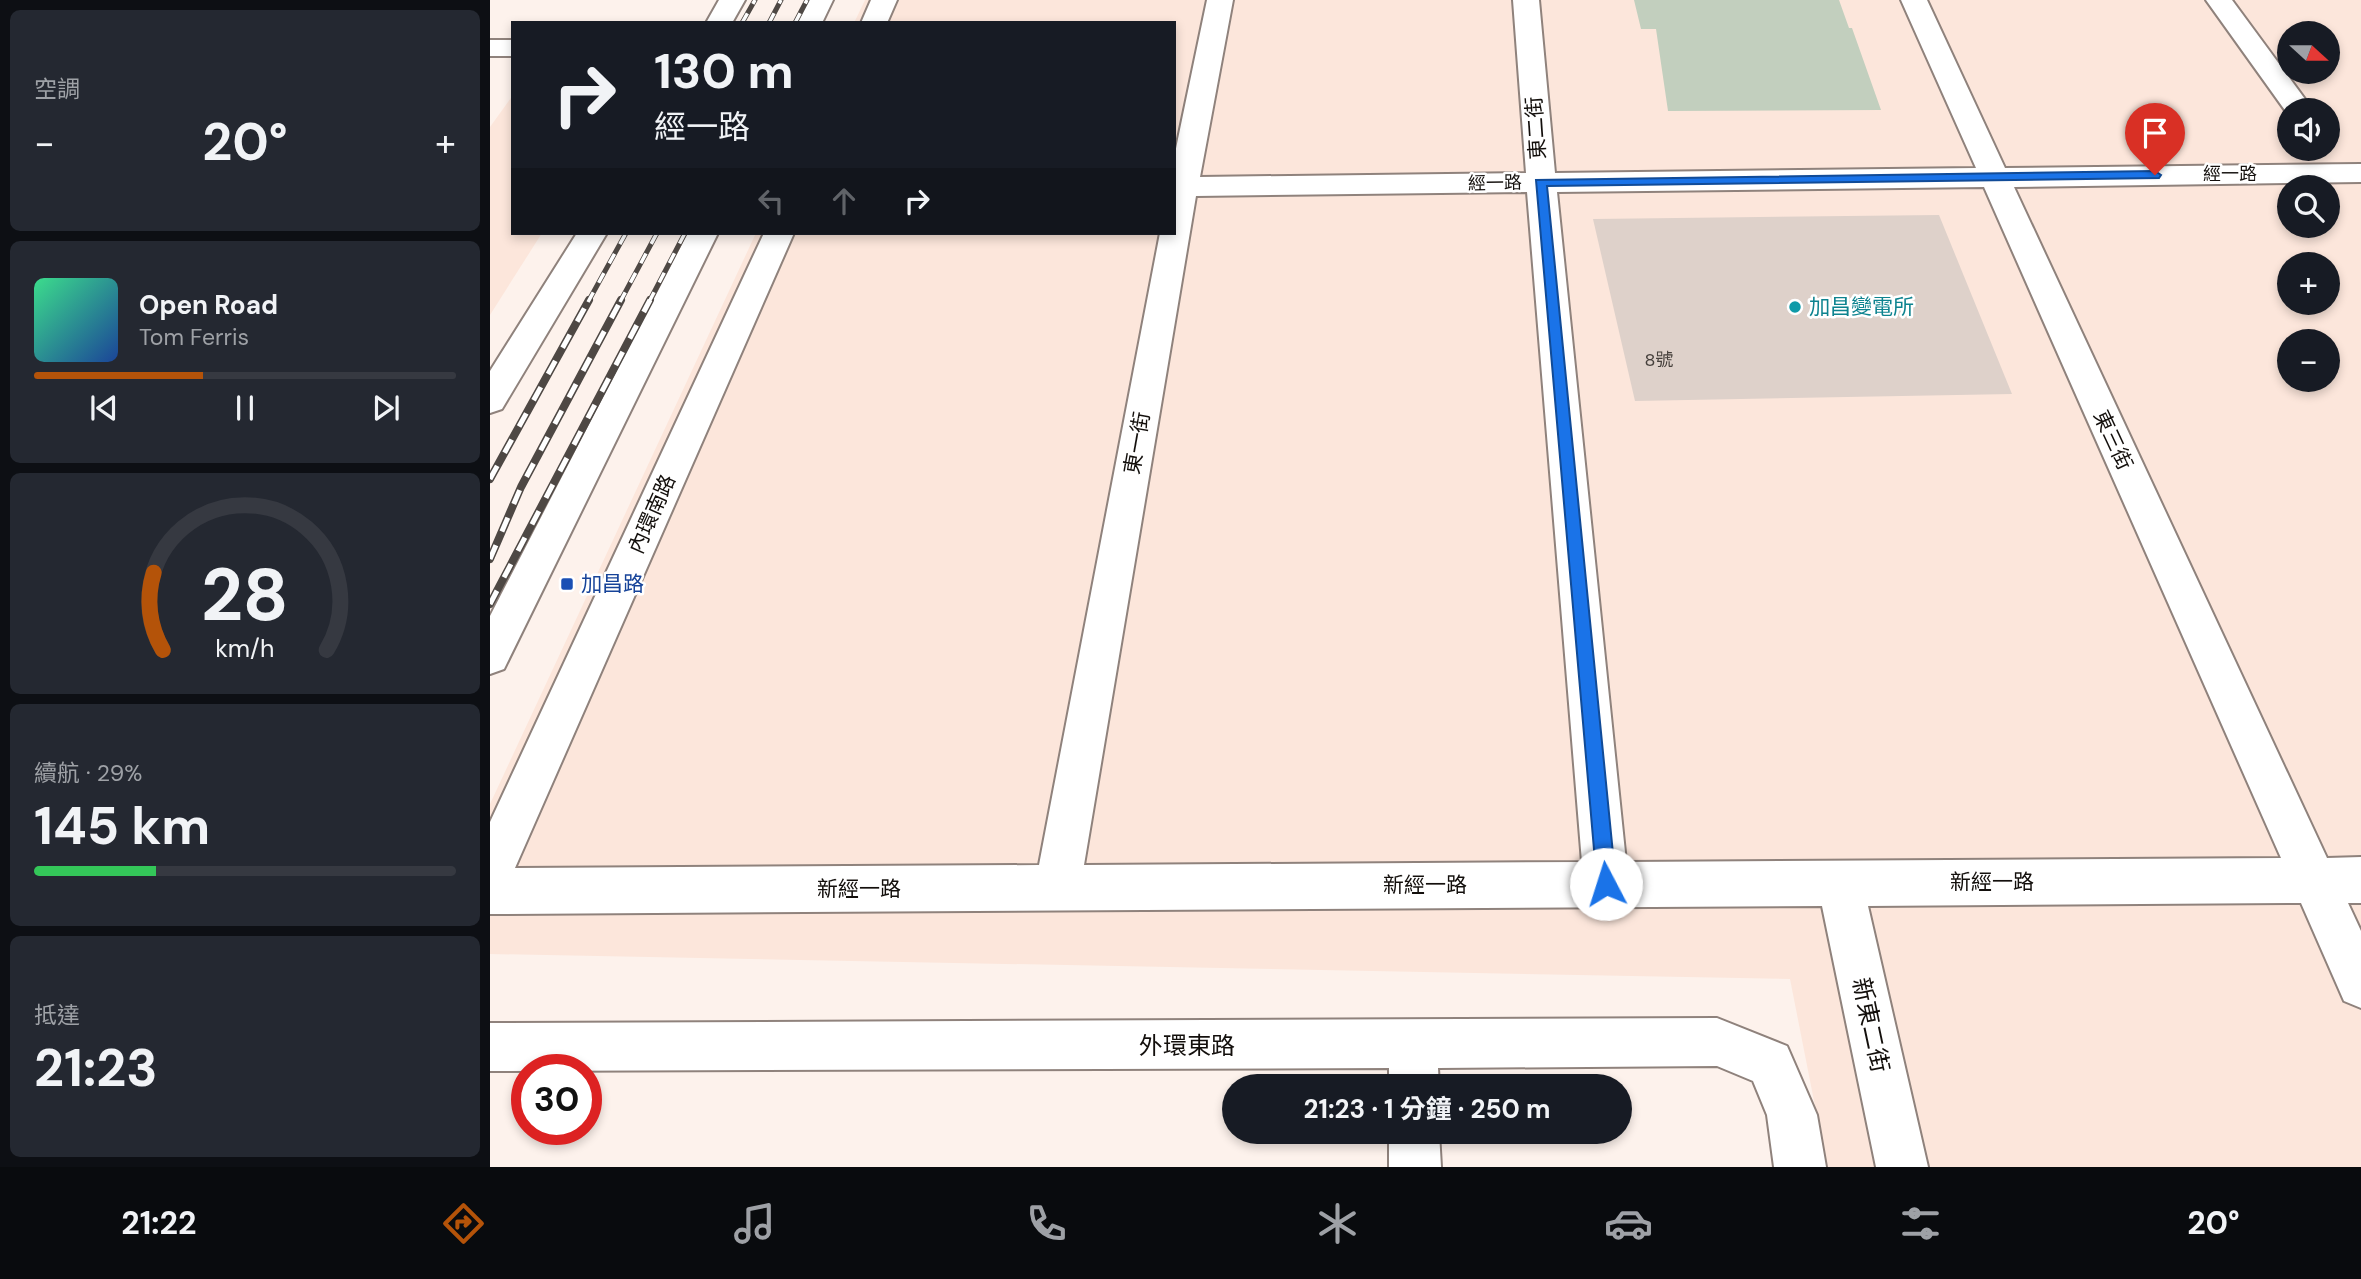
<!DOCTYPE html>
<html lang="zh-TW">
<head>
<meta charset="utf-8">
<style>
  :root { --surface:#171b24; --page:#242831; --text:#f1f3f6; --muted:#9ea1a6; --line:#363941; --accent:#b45309 }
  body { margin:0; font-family:"DM Sans","Noto Sans TC",sans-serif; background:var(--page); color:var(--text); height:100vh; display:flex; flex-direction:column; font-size:26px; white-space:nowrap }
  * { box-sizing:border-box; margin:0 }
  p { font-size:23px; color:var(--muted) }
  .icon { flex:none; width:38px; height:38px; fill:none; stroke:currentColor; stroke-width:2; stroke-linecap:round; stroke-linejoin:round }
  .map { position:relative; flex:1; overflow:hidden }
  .side { display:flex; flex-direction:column; gap:10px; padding:10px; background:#0d0f14; width:490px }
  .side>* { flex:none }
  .guide { position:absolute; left:21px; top:21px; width:665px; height:214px; border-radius:0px; box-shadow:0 4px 10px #0003; background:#171b24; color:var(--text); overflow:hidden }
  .needle { width:46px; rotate:111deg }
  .tools { position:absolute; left:1787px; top:21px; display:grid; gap:14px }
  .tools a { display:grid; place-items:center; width:63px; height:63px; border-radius:50%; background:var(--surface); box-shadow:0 4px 10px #0003; font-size:35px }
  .speed { position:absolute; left:21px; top:1054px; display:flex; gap:14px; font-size:35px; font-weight:700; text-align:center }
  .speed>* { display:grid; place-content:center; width:91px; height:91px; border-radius:50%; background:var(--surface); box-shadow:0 4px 10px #0003; line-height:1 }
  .speed .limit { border:10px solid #d22; background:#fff; color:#111 }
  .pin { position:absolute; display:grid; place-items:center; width:60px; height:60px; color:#fff; margin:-72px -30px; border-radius:50% 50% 50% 0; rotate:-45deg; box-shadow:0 0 7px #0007 }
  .pin .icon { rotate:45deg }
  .me { position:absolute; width:77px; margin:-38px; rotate:355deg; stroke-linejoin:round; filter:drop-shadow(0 0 5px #0008) }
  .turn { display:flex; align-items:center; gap:24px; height:147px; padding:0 28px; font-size:32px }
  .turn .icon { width:91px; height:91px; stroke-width:2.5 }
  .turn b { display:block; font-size:49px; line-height:60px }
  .lanes { display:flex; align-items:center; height:66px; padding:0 28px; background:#0003; justify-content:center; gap:35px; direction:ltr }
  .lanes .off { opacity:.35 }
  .big { font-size:52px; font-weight:700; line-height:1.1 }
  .side .tile { flex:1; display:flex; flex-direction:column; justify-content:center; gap:10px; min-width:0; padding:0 24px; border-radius:10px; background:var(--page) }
  .side .dial { align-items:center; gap:0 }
  .dial svg { height:182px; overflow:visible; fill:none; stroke:var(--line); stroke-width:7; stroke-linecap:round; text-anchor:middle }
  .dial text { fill:var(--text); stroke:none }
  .song { display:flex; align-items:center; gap:21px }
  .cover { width:84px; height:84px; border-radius:10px; background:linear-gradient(135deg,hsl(150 70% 55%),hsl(220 70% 35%)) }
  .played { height:7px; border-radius:4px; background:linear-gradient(90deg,var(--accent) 40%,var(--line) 40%) }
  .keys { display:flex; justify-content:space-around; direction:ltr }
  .heat { display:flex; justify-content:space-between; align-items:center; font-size:38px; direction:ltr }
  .charge { height:10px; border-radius:5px; background:linear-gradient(90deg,#34c759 29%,var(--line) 0) }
  .trip { position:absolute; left:732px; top:1074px; width:410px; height:70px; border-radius:35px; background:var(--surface); box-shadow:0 4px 10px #0003; font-weight:700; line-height:70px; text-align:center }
  .menu { display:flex; height:112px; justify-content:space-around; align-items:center; background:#090b0e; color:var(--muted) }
  .menu .icon { width:49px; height:49px }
  .menu .on { color:var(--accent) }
  .menu b { font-size:32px; color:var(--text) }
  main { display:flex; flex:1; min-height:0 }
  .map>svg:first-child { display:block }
</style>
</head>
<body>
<main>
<section class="side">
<div class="tile"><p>空調</p>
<div class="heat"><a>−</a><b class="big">20°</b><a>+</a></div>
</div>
<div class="tile">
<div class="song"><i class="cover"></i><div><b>Open Road</b><p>Tom Ferris</p></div></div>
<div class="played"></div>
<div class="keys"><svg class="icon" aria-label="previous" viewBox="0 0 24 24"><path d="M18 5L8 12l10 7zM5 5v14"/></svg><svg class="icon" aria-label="pause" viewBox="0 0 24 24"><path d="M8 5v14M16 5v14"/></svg><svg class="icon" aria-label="next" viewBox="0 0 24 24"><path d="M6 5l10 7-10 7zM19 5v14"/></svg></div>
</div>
<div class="tile dial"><svg viewBox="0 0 100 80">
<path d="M14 69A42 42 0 1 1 86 69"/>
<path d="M14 69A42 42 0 0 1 10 35" stroke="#b45309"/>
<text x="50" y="56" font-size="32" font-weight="700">28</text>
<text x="50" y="72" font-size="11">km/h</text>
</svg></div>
<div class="tile"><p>續航 · 29%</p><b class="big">145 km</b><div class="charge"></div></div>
<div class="tile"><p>抵達</p><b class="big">21:23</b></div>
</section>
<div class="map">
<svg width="1871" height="1167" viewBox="0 0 1871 1167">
  <rect width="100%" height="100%" fill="#fdf2ec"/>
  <path fill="#fce6db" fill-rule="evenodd" d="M375 0H1871V1167H1337L1300 979 0 954V804L266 233H684V23H364ZM1799 33H1838V72H1799ZM1799 110H1838V149H1799ZM1799 187H1838V226H1799ZM1799 264H1838V303H1799ZM1799 341H1838V380H1799Z
    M23 95V233H52L0 315V127Z"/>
  <path fill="#c2cfbe" d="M1144 0H1349L1359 28H1362L1391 110 1178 111 1166 29H1151Z"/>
  <path fill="#ded1ca" d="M1449 215 1522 394 1145 401 1103 219Z"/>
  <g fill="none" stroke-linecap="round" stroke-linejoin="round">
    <defs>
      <path id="minor" d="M229 0H255L242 23H216Z
        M317 0H343L332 23H306Z
        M381 0H407L397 23H371Z
        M717 0H743L710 177 1036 173 1023 0H1049L1065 173 1486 168 1411 0H1437L1515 168 1871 164V182L1524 187 1837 858 1871 857V903H1858L1871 931V1008L1854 1001 1811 903 1378 906 1438 1167H1386L1332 906 0 914V822L274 233H304L25 868 549 865 670 233H684V158ZM1494 187 1791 858 1136 862 1067 192ZM1037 192 1092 862 594 865 706 196Z
        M1716 0H1742L1823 110H1799V116Z
        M0 40H23V56H0Z
        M87 233H117L12 409 0 413V371Z
        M198 233H228L14 669 0 674V616Z
        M1227 1018 1297 1046 1327 1115 1336 1167H1284L1277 1115 1263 1081 1227 1066 948 1068 949 1087H899V1068L0 1071V1023Z
        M899 1132H949L951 1167H899Z"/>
    </defs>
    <use href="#minor" stroke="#8f827c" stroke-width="4"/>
    <use href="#minor" fill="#fff" fill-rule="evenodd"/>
    <defs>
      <path id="rail-far1" d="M252 23 265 0
        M279 23 291 0
        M305 23 317 0
        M98 302 136 233
        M130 302 167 233
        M159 302 195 233"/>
      <path id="rail" d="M0 479 99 300
        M0 559 31 487 131 300
        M0 604 160 300"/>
    </defs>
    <use href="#rail-far1" stroke="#4e4844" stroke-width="5"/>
    <use href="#rail" stroke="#4e4844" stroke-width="8"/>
    <use href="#rail-far1" stroke="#fff" stroke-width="3.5" stroke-dasharray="11" stroke-linecap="butt"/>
    <use href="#rail" stroke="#fff" stroke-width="5" stroke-dasharray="15" stroke-linecap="butt"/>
  </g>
  <path fill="#1a73e8" stroke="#114b97" stroke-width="2" d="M1665 171 1671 175 1669 178 1057 186 1126 884 1123 891 1116 893 1110 891 1107 884 1046 180Z"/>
  <circle fill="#0f9aa8" stroke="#fff" stroke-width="2.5" cx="1305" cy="307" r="7"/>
  <rect fill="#1a4fb4" stroke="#fff" stroke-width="2.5" x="70" y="577" width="14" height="14" rx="3.5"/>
  <g text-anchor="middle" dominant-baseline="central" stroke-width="5" stroke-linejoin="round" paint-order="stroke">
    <g font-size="18" fill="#130f0c" stroke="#fff">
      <text x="1740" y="174">經一路</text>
      <text transform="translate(1005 183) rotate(-1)">經一路</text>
    </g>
    <g font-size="18" fill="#46403c">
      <text x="1169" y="360">8號</text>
    </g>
    <g font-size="21" fill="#130f0c" stroke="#fff">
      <text transform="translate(1046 128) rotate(-94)">東二街</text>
      <text transform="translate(1623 440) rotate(65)">東三街</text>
      <text transform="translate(647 443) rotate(-80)">東一街</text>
      <text transform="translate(162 514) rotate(-66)">內環南路</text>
      <text x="1502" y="882">新經一路</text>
      <text x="935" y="885">新經一路</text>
      <text x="369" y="889">新經一路</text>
    </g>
    <g font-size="21" fill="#0d838f" stroke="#fff" text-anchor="start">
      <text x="1319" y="307">加昌變電所</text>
    </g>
    <g font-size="21" fill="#164399" stroke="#fff" text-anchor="start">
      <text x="91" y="584">加昌路</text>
    </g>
    <g font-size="24" fill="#130f0c" stroke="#fff">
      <text transform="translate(1381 1025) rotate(78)">新東二街</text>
      <text x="697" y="1045">外環東路</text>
    </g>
  </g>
</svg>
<div class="tools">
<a><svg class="needle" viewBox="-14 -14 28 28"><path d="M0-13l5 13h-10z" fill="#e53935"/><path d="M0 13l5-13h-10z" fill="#9ea1a6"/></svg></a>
<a><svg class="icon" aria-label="sound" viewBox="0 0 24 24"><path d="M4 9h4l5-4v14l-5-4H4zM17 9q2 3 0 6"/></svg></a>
<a><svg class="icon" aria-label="search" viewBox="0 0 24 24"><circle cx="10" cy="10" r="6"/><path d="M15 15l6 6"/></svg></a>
<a>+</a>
<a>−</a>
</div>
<div class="speed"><div class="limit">30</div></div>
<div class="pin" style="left:1665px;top:175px;background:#d93025"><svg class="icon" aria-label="arrive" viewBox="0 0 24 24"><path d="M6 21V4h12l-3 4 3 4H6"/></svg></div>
<svg class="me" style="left:1116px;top:884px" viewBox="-20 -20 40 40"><circle r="19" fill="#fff"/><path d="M0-13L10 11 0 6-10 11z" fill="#1a73e8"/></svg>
<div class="trip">21:23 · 1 分鐘 · 250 m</div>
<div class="guide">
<div class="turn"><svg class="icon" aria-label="right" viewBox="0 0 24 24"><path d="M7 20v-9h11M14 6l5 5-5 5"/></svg><div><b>130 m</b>經一路</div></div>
<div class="lanes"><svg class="icon off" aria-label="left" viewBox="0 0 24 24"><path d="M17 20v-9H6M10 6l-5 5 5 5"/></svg><svg class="icon off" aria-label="ahead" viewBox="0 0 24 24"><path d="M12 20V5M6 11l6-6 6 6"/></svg><svg class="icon" aria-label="right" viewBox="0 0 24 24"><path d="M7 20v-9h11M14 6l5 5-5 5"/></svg></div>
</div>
</div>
</main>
<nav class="menu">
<b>21:22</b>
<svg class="icon on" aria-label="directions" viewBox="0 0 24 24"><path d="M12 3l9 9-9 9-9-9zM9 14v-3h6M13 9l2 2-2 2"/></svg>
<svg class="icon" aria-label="music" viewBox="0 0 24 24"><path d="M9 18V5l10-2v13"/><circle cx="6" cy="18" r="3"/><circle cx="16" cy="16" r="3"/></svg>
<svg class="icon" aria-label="phone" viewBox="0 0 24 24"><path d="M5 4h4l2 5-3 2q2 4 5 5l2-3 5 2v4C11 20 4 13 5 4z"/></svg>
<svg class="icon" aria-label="climate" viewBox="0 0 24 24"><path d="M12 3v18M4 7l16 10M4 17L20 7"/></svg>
<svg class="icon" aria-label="car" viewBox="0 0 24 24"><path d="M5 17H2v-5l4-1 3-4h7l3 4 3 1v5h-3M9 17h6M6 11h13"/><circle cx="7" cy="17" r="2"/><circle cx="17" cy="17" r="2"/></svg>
<svg class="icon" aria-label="filters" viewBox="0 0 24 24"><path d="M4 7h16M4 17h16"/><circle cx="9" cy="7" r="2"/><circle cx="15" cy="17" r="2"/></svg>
<b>20°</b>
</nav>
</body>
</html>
